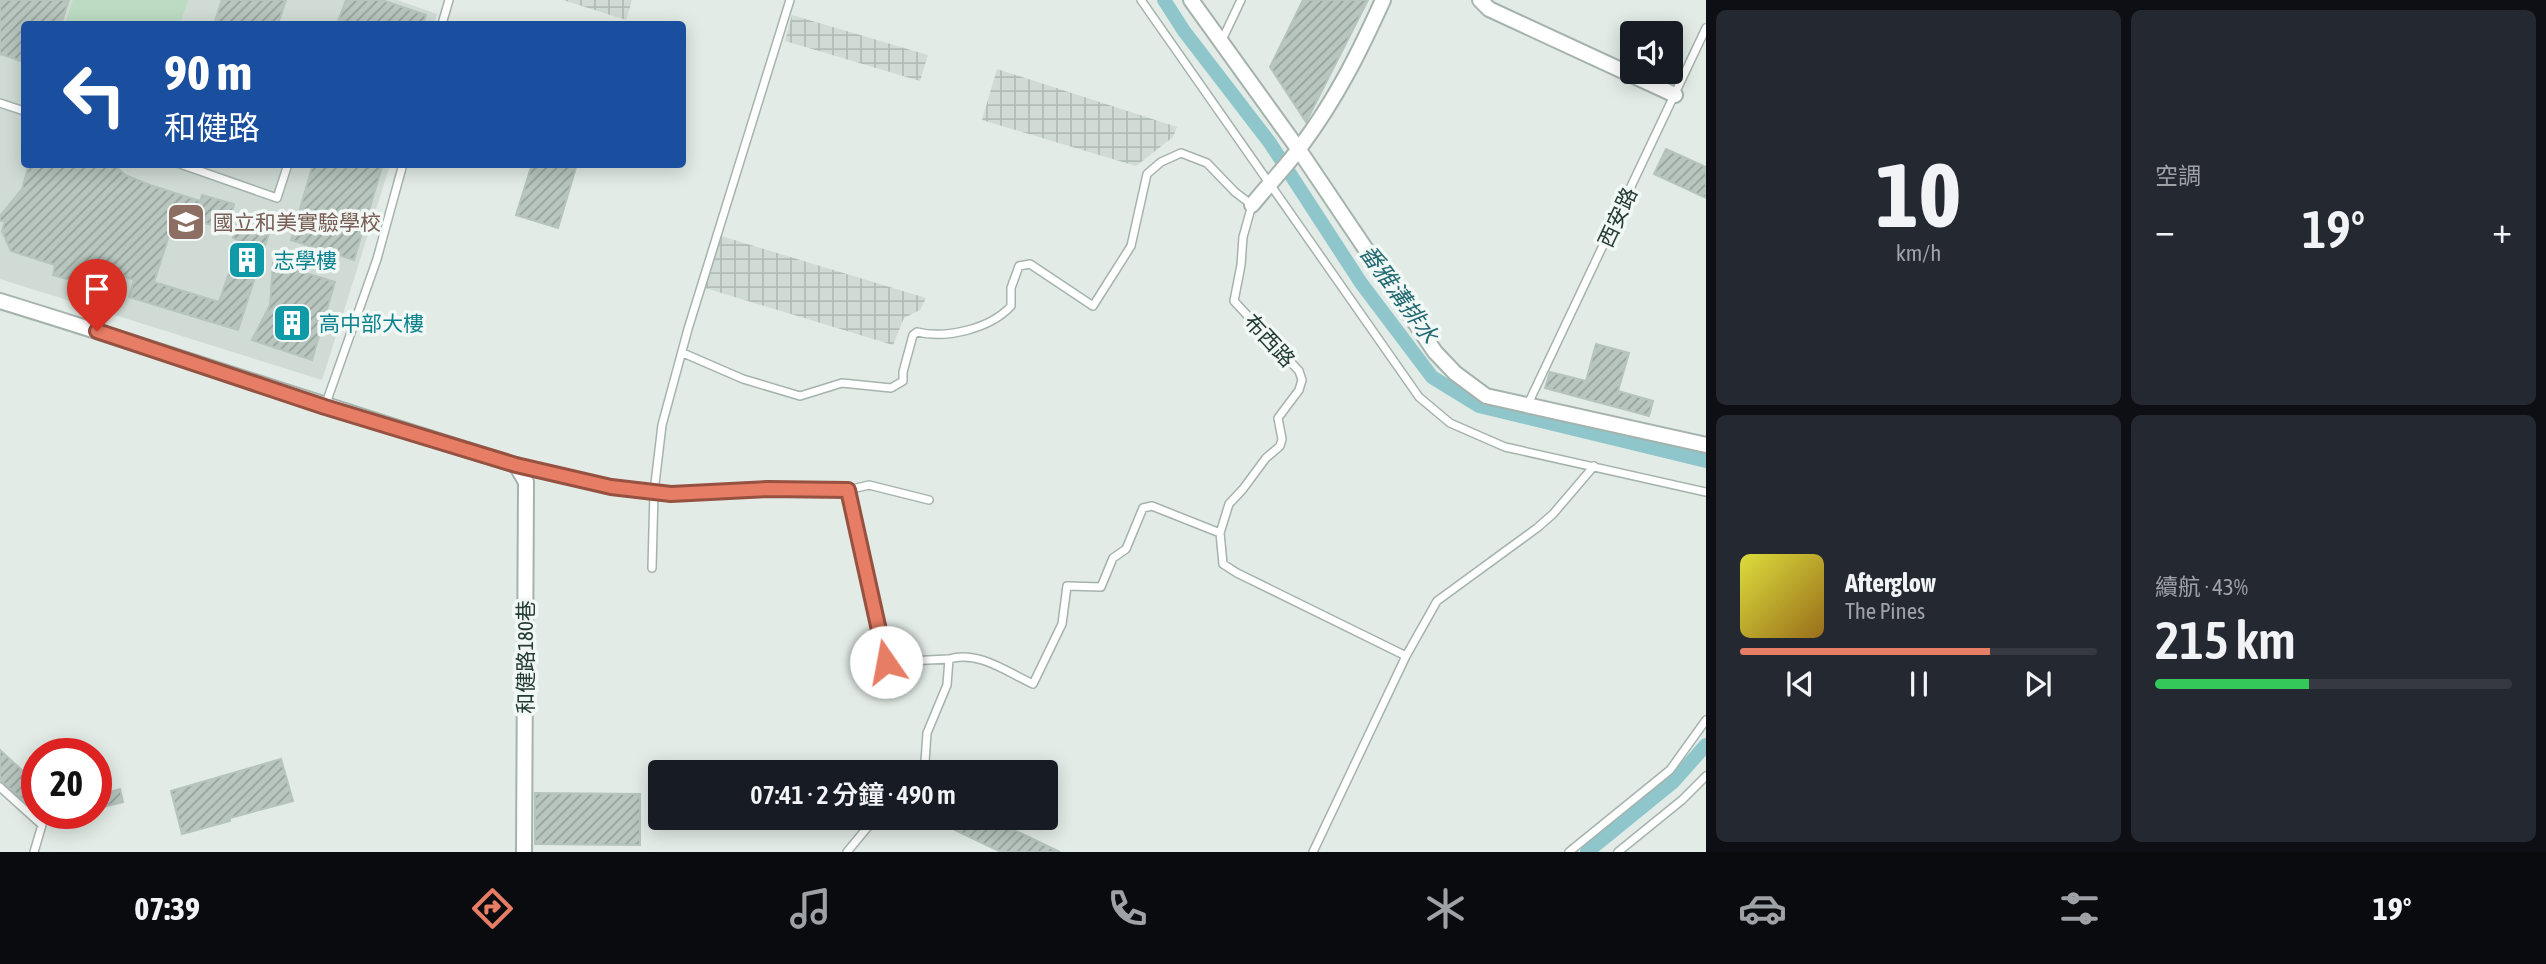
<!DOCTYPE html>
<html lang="zh-TW">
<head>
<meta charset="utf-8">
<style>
  :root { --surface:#171b24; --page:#242831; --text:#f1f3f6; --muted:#9ea1a6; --line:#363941; --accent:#e77d64 }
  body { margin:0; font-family:"Asap Condensed","Noto Sans TC",sans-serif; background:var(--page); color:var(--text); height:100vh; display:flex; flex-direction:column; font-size:26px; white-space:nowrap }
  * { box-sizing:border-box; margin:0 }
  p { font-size:23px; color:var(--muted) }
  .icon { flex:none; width:38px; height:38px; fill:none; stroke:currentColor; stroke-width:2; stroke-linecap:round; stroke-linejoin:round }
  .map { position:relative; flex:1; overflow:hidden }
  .details { display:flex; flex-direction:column; gap:10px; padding:10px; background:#0d0f14; width:840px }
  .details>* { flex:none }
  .banner { position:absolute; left:21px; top:21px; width:665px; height:147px; border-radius:7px; box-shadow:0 4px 18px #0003; background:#1a4fa0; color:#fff; overflow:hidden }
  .fabs { position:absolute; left:1620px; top:21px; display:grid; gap:14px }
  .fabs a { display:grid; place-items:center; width:63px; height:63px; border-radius:7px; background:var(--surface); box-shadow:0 4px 18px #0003; font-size:35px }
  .speed { position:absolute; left:21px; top:738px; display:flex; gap:14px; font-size:35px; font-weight:700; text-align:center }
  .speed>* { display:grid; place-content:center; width:91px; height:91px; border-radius:50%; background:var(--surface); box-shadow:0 4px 18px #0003; line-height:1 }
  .speed .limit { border:10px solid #d22; background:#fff; color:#111 }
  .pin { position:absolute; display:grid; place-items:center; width:60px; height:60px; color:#fff; margin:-72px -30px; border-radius:50% 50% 50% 0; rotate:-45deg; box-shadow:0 0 7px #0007 }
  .pin .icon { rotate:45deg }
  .me { position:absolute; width:77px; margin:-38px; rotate:348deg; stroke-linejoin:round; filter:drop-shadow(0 0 5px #0008) }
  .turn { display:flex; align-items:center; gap:24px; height:147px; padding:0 28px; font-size:32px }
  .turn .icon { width:91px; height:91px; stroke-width:2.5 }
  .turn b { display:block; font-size:49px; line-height:60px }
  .big { font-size:52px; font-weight:600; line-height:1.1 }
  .details .widget { flex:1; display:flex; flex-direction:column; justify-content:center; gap:10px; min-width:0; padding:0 24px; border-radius:10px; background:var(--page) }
  .details .dial { align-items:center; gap:0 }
  .dial b { font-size:91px; line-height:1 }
  .song { display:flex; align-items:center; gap:21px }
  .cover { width:84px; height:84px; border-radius:10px; background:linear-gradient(135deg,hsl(60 70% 55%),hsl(40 70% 35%)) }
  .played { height:7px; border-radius:4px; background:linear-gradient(90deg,var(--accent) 70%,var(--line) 70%) }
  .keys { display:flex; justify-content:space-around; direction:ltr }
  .heat { display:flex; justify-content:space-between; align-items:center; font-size:38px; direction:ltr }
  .charge { height:10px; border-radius:5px; background:linear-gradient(90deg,#34c759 43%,var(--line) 0) }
  .details .tiles { flex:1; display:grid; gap:10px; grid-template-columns:repeat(2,1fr) }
  .trip { position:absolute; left:648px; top:760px; width:410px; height:70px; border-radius:7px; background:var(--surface); box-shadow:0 4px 18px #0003; font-weight:600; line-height:70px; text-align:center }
  .dock { display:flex; height:112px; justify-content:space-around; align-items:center; background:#090b0e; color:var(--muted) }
  .dock .icon { width:49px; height:49px }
  .dock .on { color:var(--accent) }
  .dock b { font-size:32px; color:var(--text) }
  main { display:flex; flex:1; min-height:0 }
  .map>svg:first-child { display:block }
</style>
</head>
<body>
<main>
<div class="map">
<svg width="1706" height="852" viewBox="0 0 1706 852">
  <defs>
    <pattern id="industrial-grid" width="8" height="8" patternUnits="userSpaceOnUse" patternTransform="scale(1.75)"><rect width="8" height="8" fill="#d0dbd5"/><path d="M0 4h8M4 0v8" fill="none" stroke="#b2bdb7"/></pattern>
    <pattern id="building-hatch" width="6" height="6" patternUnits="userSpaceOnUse" patternTransform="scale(1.75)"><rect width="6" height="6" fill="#b8c6bf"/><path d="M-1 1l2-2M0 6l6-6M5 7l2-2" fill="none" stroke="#95a29c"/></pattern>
  </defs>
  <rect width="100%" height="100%" fill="#e2ebe6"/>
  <path fill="#d0dbd5" d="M0 0H397L437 14 434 24H24V164L390 165 322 380 0 279Z"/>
  <path fill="url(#industrial-grid)" d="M563 0H632L626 20Z
    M792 15 928 55 920 81 785 41Z
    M997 69 1177 127 1173 137 1136 166 982 120Z
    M721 236 926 298 920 310 904 318 893 345 705 288Z"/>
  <path fill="#bcdbc3" d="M73 0H188L180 24H65Z"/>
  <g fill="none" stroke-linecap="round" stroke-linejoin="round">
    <path stroke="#8ec6cc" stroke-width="14" d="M1164 0 1184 31 1270 143 1361 283 1432 377 1479 406 1706 461
      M1587 852 1673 782 1706 745"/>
  </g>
  <path fill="url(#building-hatch)" stroke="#b5c4bd" stroke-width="2" fill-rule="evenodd" d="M0 0H69L61 24H24V62L0 54Z
    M222 0H286L278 24H214Z
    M346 0H382L426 15 423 24H337Z
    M1303 0H1368L1306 122 1270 67Z
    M1666 149 1706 167V198L1654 174Z
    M29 164H114L125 175 150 185 200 201 202 195 234 204 232 213 272 224 238 330 129 297 134 280 108 271 101 289 53 275 55 265 11 251 2 231 5 221H0V216L22 189ZM184 217 235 232 233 238 240 241 219 302 154 282 174 220 182 222Z
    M313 164H383L354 260 291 240Z
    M532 164H577L558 228 516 215Z
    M273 263 335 282 312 360 252 340 270 305Z
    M1596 344 1629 353 1618 391 1653 401 1649 416 1545 388 1550 372 1586 381Z
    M0 750 37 784V812L0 780Z
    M281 759 293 801 230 818V821L182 834 171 791Z
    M120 789 123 802 96 809V796Z
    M535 793 640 794V845L535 844Z
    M961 817H987L1060 852H1001L955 830Z"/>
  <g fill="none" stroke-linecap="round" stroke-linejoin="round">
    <defs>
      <path id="service" d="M1141 0 1419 397 1450 423 1505 447 1706 492
        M442 24 449 0
        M1222 40 1241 0
        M0 103 24 111
        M180 164 277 198 288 164
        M683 353 743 379 800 396 842 383 891 388 903 381V372L913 335 917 332C946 339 990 329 1011 306V288L1019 266 1030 264 1093 306 1131 246 1147 174 1161 162 1181 153 1207 163 1235 192 1252 205 1243 237 1241 265 1234 301 1299 371 1302 380 1299 390 1278 418 1282 439 1280 446 1266 458 1243 489 1229 504 1220 533 1223 564 1237 573 1406 656
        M325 406 377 259 403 164
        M1527 406 1706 28
        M517 465 611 487 671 493 768 489 848 490 869 485 929 500
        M848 490 886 662 949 659 947 685 927 733 925 762 917 772
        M652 568 654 492 662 425 688 329 790 0
        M949 659C978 650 1007 672 1033 684L1062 624 1067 586 1101 587 1113 558 1126 549 1143 508 1152 506 1220 533
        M0 787 42 825 34 852
        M847 852 876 817
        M1313 852 1406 656 1437 601 1537 528 1553 514 1594 466
        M1569 852 1670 770 1706 720
        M1618 852 1682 800 1706 776"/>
      <path id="minor" d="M1191 0 1299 150 1435 352 1455 373 1486 396 1706 445
        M1480 0 1489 9 1675 95
        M1252 205C1268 185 1286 167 1301 146 1336 99 1359 53 1383 0
        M0 301C173 354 343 412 516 465L526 482 524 852"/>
    </defs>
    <use href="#service" stroke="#a5b3ad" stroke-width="10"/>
    <use href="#minor" stroke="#a5b3ad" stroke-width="18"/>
    <use href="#service" stroke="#fff" stroke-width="7"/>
    <use href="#minor" stroke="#fff" stroke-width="14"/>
  </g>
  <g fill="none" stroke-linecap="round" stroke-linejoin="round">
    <defs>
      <path id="route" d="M97 331 325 407 516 465 611 487 671 494 768 489 848 490 886 662"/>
    </defs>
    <use href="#route" stroke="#965141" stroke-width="18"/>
    <use href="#route" stroke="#e77d64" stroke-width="12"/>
  </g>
  <defs>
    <symbol id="school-square" viewBox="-11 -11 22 22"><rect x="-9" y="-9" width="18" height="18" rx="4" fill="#8d6e63" stroke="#f2f8f5"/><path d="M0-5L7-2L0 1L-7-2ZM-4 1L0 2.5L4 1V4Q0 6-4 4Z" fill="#fff"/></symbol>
    <symbol id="building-square" viewBox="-11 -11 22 22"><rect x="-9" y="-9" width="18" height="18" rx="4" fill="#0f9aa8" stroke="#f2f8f5"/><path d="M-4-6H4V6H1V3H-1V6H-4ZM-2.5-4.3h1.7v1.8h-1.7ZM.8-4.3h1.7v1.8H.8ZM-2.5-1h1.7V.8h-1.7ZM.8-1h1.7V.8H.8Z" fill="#fff"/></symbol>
  </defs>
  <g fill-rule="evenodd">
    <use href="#school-square" x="164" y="200" width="44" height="44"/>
    <use href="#building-square" x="225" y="238" width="44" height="44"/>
    <use href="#building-square" x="270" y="301" width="44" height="44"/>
  </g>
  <g text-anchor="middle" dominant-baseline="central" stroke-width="7" stroke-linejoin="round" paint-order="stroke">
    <g font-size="21" fill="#233b33" stroke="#f2f8f5">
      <text transform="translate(1617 217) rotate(-65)">西安路</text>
      <text transform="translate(1270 340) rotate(47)">布西路</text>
      <text transform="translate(525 657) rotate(-90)">和健路180巷</text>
    </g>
    <g font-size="21" fill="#785e54" stroke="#f2f8f5" text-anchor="start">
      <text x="213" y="222">國立和美實驗學校</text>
    </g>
    <g font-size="21" fill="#0d838f" stroke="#f2f8f5" text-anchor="start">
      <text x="274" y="260">志學樓</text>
      <text x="319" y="323">高中部大樓</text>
    </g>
    <g font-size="23" font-style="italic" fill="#226972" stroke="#f2f8f5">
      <text transform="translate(1399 294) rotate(54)">番雅溝排水</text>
    </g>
  </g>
</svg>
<div class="fabs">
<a><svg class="icon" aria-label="sound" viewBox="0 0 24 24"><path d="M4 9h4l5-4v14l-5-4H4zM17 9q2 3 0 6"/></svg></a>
</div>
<div class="speed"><div class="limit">20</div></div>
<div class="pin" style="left:97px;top:331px;background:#d93025"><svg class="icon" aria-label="arrive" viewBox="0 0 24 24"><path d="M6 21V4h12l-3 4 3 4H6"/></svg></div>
<svg class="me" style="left:886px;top:662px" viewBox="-20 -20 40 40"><circle r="19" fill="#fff"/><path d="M0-13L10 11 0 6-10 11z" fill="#e77d64"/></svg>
<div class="trip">07:41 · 2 分鐘 · 490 m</div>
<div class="banner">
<div class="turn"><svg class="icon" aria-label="left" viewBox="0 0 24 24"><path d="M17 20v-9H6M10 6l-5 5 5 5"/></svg><div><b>90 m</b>和健路</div></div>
</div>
</div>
<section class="details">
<div class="tiles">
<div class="widget dial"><b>10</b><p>km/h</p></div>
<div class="widget"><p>空調</p>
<div class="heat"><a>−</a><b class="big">19°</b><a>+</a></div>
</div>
<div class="widget">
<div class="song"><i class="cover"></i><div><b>Afterglow</b><p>The Pines</p></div></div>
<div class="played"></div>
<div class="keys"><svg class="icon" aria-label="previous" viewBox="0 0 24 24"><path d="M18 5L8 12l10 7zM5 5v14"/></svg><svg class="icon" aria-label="pause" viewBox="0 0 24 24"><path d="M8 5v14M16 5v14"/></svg><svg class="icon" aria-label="next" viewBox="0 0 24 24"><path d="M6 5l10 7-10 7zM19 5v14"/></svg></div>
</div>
<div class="widget"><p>續航 · 43%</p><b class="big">215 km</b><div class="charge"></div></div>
</div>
</section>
</main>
<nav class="dock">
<b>07:39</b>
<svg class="icon on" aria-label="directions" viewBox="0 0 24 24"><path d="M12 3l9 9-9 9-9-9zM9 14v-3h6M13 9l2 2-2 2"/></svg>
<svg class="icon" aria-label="music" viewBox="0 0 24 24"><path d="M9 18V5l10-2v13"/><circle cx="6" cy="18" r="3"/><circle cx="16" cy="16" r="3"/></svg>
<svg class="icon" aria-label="phone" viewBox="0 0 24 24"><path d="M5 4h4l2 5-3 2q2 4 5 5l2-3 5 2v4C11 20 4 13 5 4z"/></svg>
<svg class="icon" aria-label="climate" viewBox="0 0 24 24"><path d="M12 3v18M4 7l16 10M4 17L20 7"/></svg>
<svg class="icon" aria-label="car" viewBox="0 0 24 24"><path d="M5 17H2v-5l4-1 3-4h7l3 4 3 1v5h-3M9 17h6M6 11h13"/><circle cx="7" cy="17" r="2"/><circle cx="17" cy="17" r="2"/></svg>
<svg class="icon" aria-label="filters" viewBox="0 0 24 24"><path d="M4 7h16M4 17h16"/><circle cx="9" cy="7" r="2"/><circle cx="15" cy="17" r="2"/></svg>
<b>19°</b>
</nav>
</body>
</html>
